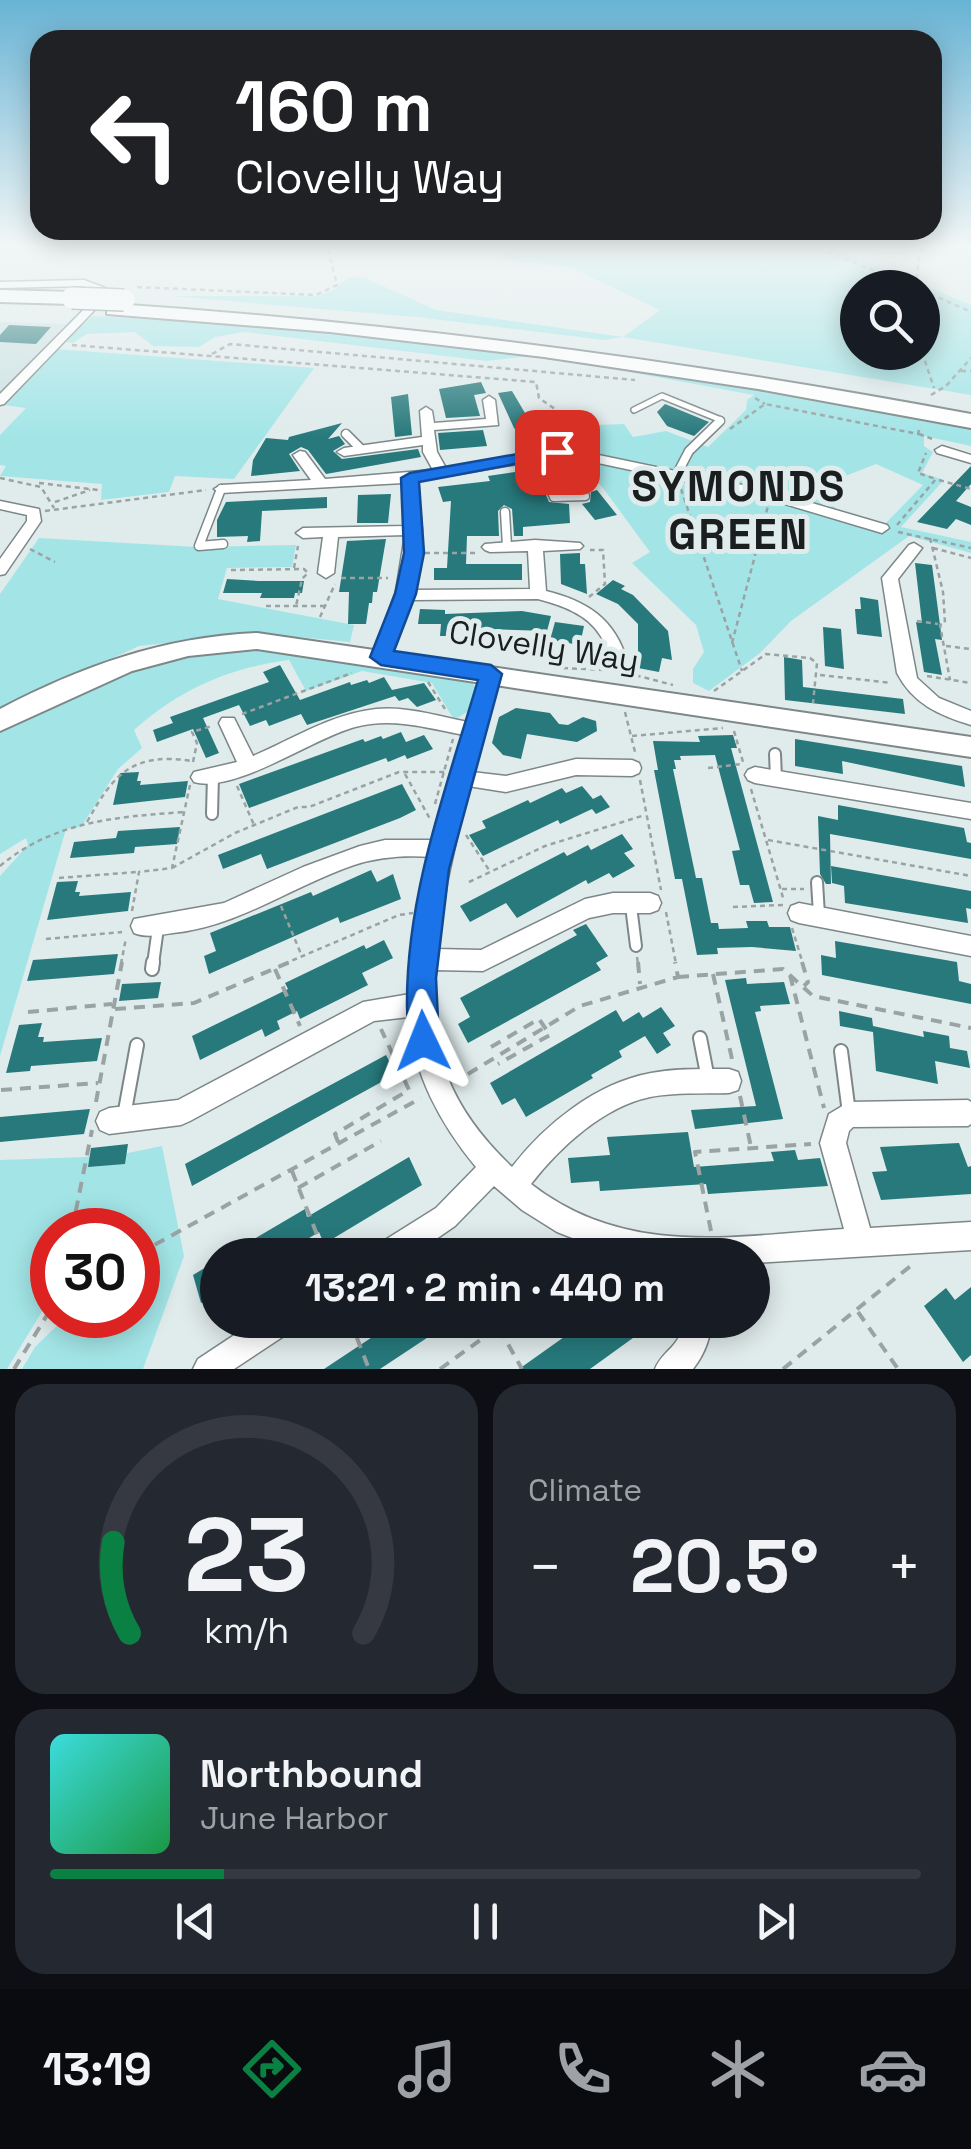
<!DOCTYPE html>
<html lang="en">
<head>
<meta charset="utf-8">
<style>
  :root { --surface:#171b24; --page:#242831; --text:#f1f3f6; --muted:#9ea1a6; --line:#363941; --accent:#0b8043 }
  body { margin:0; font-family:"Space Grotesk",sans-serif; background:var(--page); color:var(--text); height:100vh; display:flex; flex-direction:column; font-size:38px; white-space:nowrap }
  * { box-sizing:border-box; margin:0 }
  p { font-size:32px; color:var(--muted) }
  .icon { flex:none; width:55px; height:55px; fill:none; stroke:currentColor; stroke-width:2; stroke-linecap:round; stroke-linejoin:round }
  .map { position:relative; height:1369px; overflow:hidden }
  .details { display:flex; flex-direction:column; gap:15px; padding:15px; background:#0d0f14; flex:1 }
  .details>* { flex:none }
  .hud { position:absolute; left:30px; top:30px; width:912px; height:210px; border-radius:30px; box-shadow:0 5px 25px #0003; background:#202124; color:#fff; overflow:hidden }
  .fabs { position:absolute; left:840px; top:270px; display:grid; gap:20px }
  .fabs a { display:grid; place-items:center; width:100px; height:100px; border-radius:50%; background:var(--surface); box-shadow:0 5px 25px #0003; font-size:50px }
  .speed { position:absolute; left:30px; top:1208px; display:flex; gap:20px; font-size:50px; font-weight:700; text-align:center }
  .speed>* { display:grid; place-content:center; width:130px; height:130px; border-radius:50%; background:var(--surface); box-shadow:0 5px 25px #0003; line-height:1 }
  .speed .limit { border:15px solid #d22; background:#fff; color:#111 }
  .pin { position:absolute; display:grid; place-items:center; width:85px; height:85px; color:#fff; margin:-42px; border-radius:20px; box-shadow:0 5px 15px #0006 }
  .me { position:absolute; width:110px; margin:-55px; rotate:358deg; stroke-linejoin:round; filter:drop-shadow(0 0 8px #0008) }
  .turn { display:flex; align-items:center; gap:35px; height:210px; padding:0 40px; font-size:45px }
  .turn .icon { width:130px; height:130px; stroke-width:2.5 }
  .turn b { display:block; font-size:70px; line-height:85px }
  .big { font-size:75px; font-weight:700; line-height:1.1 }
  .details .widget { flex:1; display:flex; flex-direction:column; justify-content:center; gap:15px; min-width:0; padding:0 35px; border-radius:30px; background:var(--page) }
  .details .dial { align-items:center; gap:0 }
  .dial svg { height:260px; overflow:visible; fill:none; stroke:var(--line); stroke-width:7; stroke-linecap:round; text-anchor:middle }
  .dial text { fill:var(--text); stroke:none }
  .song { display:flex; align-items:center; gap:30px }
  .cover { width:120px; height:120px; border-radius:15px; background:linear-gradient(135deg,hsl(180 70% 55%),hsl(140 70% 35%)) }
  .played { height:10px; border-radius:5px; background:linear-gradient(90deg,var(--accent) 20%,var(--line) 20%) }
  .keys { display:flex; justify-content:space-around; direction:ltr }
  .heat { display:flex; justify-content:space-between; align-items:center; font-size:55px; direction:ltr }
  .details .tiles { flex:1; display:grid; gap:15px; grid-template-columns:1fr 1fr }
  .widget:last-child { grid-column:span 2 }
  .trip { position:absolute; left:200px; top:1238px; width:570px; height:100px; border-radius:50px; background:var(--surface); box-shadow:0 5px 25px #0003; font-weight:700; line-height:100px; text-align:center }
  .menu { display:flex; height:160px; justify-content:space-around; align-items:center; background:#090b0e; color:var(--muted) }
  .menu .icon { width:70px; height:70px }
  .menu .selected { color:var(--accent) }
  .menu b { font-size:45px; color:var(--text) }
  .map>svg:first-child { display:block }
</style>
</head>
<body>
<div class="map">
<svg width="971" height="1369" viewBox="0 0 971 1369">
  <rect width="100%" height="100%" fill="#e0ebec"/>
  <path fill="#cde2e3" d="M0 322 66 324 0 393Z"/>
  <path fill="#a3e5e7" fill-rule="evenodd" d="M516 245H825L971 305V395L623 337 604 340 417 317 170 296H317L332 291 348 278 363 277 436 310 623 337 660 310 572 268 501 259ZM858 288H922V352H858Z
    M93 316 307 327 548 354 487 361 244 332 215 337 199 347 153 346 135 332 87 334 72 343 63 341Z
    M55 349 314 368 234 479 175 476 169 492 101 500 102 484 0 476 6 466 0 465V435L26 408 4 405Z
    M632 367 971 428V446L924 436V446L933 452 922 473 944 480 901 527 971 542V553L909 536 791 621 760 653 709 691 693 683V669L704 652 696 625 632 563 650 552 603 488 586 471 563 476 550 446 567 441 568 426 624 424 633 437 666 431 708 447 746 410 747 400 754 395 629 372ZM876 464 923 485 885 524 836 510 830 498 835 480Z
    M39 538 196 547 296 545 292 567 227 568 218 599 354 625 350 642 257 633 139 646 0 710V594Z
    M265 647 465 677C480 687 477 693 472 709L454 720 432 683 362 671 306 691 289 660C228 668 180 689 134 730L142 748 118 769 81 827 66 829 0 1056V876L28 845 26 838 0 854V732L152 660Z
    M162 1146 184 1256 143 1369H22L35 1347 68 1315H138V1230H76V1225L66 1230H52V1295L7 1369H0V1160L113 1156Z"/>
  <path fill="#27797c" d="M9 325 51 327 36 344 0 342V335Z
    M481 382 486 393 474 395 480 416 446 418 439 389Z
    M512 391 525 413H531L545 440 531 444 514 428 498 393Z
    M408 394 412 435 395 437 391 397Z
    M665 404 675 408 709 422 694 436 667 426 657 412Z
    M342 423 328 439 339 436 345 444 333 451 342 459 418 449 421 457 326 474 308 450 301 447 289 454 300 471 251 476 253 460 266 438 288 440 289 437Z
    M483 430 487 446 440 450 438 433Z
    M971 466V484L956 501 971 507V525L956 519 947 529 917 522Z
    M535 469 549 502 569 504 570 523 523 527V536H514L512 509 504 505 498 511 499 536H467L466 564H522V580H434V568H447L451 501 443 502 438 487 490 481 488 476Z
    M597 490 617 515 595 520 582 504 590 502 591 492Z
    M391 494 388 523H357L358 495Z
    M327 497V508L262 511 260 541 247 542 248 536 217 537V520L226 502Z
    M386 539 377 592H373L372 603H369L366 624H348L349 592H339L347 541Z
    M580 553V564H585L587 594 561 584 560 554Z
    M915 563 932 565 942 640 935 639 942 675 924 672 916 622 922 623Z
    M227 579 259 581H304L302 593H295L294 598H260L262 593H223Z
    M613 580 625 586 621 589 633 595 668 631 672 660 662 658 659 672 638 668V624L618 604 596 594Z
    M860 597 878 600 882 637 857 634 855 609H861Z
    M420 609 445 610V614L522 611 551 616 547 631 454 628V636H440L441 624H418Z
    M555 622 584 626 580 645 550 640Z
    M823 627 841 629 844 669 825 666Z
    M784 657 802 660 803 687 903 699 905 714 785 700Z
    M280 665 300 700 350 682 351 685 367 680 369 683 384 677 392 690 424 683 436 700 417 707 408 698 399 701 395 696 307 725 301 714 269 726 266 720 250 726 239 705 203 718 219 753 206 758 193 729 157 742 153 730 173 723 170 717 269 682 263 672Z
    M516 708 550 713 559 724 568 725 583 717 596 721 597 731 577 742 527 734 521 759 503 755 492 743 499 717Z
    M401 732 406 742 424 735 433 749 407 759 405 755 388 762 386 758 249 808 239 784 363 739 365 742 381 736 383 739Z
    M733 735 737 748H731L773 902 754 903 749 885H740L732 851 740 850 715 755 680 756 681 760H674L676 769H673L696 878H702L711 923H718L719 929 748 928 746 921H767L769 927H790L796 951 752 947 717 948 718 954 697 955 682 879H675L654 770H658L653 741 700 742 698 736Z
    M795 739 962 766 965 787 842 761 843 774 795 766Z
    M139 772 137 781H141L140 785 188 781 185 797 113 805 120 773Z
    M402 784 416 810 400 818 267 869 261 854 223 869 218 855Z
    M582 786 593 799 601 795 610 807 596 814 592 809 560 824 558 820 483 856 469 835 486 828 482 821 528 800 530 803 562 788 566 793Z
    M838 805 964 828 967 842 971 843V859L830 834 831 884H826L820 874 818 816 838 820Z
    M180 827 177 844 135 847 134 853 70 858 74 842 116 838 118 831Z
    M622 834 633 849 624 853 635 866 613 878 609 873 588 884 586 880 517 918 506 903 470 922 460 906 564 852 567 856 588 845 591 850Z
    M831 866 971 891V909L966 908 968 923 845 903 844 886 832 883Z
    M371 870 377 882 393 874 401 899 340 923 338 917 209 974 204 956 216 951 210 933 311 892 313 896Z
    M78 881 75 892H80L79 896 131 892 128 911 47 920 57 882Z
    M586 924 608 956 596 963 601 970 468 1043 458 1024 470 1017 460 998 577 935 573 930Z
    M384 940 393 958 362 973 368 985 300 1019 297 1011 277 1021 280 1029 265 1037 262 1029 200 1060 192 1036 288 989 285 983 364 945 366 949Z
    M835 941 957 962 959 981 971 984V1004L822 975 821 955 836 958Z
    M118 954 114 974 27 981 33 960Z
    M746 978 747 984 784 982 790 1004 760 1006 761 1011 755 1012 783 1119 695 1129 691 1110 756 1106 725 980Z
    M161 982 158 998 119 1001 122 984Z
    M661 1007 675 1026 663 1033 671 1045 657 1054 645 1036 619 1051 622 1057 591 1075 593 1078 526 1117 515 1098 502 1105 490 1083 616 1010 623 1022 639 1012 643 1018Z
    M839 1011 872 1018 873 1026 924 1037 923 1031 949 1036 950 1048 967 1051 970 1068 935 1061 938 1084 876 1071 873 1032 840 1026Z
    M42 1023 38 1037H44L43 1042 102 1038 97 1061 31 1066 30 1071 6 1073 19 1025Z
    M386 1055 396 1074 192 1186 185 1164Z
    M90 1109 84 1134 0 1142V1117Z
    M688 1132 694 1167 774 1161 771 1152 795 1150 798 1160 820 1158 828 1186 708 1194 706 1184 600 1191 599 1181 571 1183 568 1158 610 1155 607 1137Z
    M959 1143 968 1167 971 1166V1194L881 1200 872 1172 887 1171 880 1147Z
    M128 1144 125 1164 88 1167 91 1148Z
    M409 1157 422 1185 324 1244 319 1232 281 1255H227L305 1209 307 1217Z
    M218 1260V1293L201 1303 193 1275Z
    M971 1287V1355L963 1362 924 1306 946 1288 955 1300Z
    M398 1320H454L380 1369H324Z
    M588 1320H639L644 1330 590 1369H519Z"/>
  <g fill="none" stroke-linecap="round" stroke-linejoin="round">
    <defs>
      <path id="lane-far3" d="M634 410 662 396 721 420 718 423"/>
      <path id="lane-far2" d="M346 434 360 448
        M537 454 554 497 585 496
        M677 474 689 451 720 421
        M221 489 199 546 223 544
        M505 512 507 546"/>
      <path id="lane-far1" d="M775 754 776 778
        M212 814 213 776
        M817 882 819 915
        M631 906 636 946
        M153 964 158 928"/>
      <path id="lane" d="M152 969 153 962
        M700 1038 708 1079
        M841 1051 849 1113
        M124 1116 137 1045"/>
      <path id="street" d="M84 280 113 291 4 404 0 405V394L101 292 83 286 0 288V282Z
        M489 396 495 400 498 425 434 430 437 452 446 468 565 448 771 491 887 525 889 528 882 533 768 499 565 456 417 481 422 530 412 590 530 589 528 551 490 552 485 550 482 547 485 544 535 540 580 543 583 546 580 549 543 551 546 591C587 601 615 619 627 661L618 667 612 665C608 655 606 644 600 635 587 614 561 605 538 599L409 600 390 657 381 663 372 657 396 591 405 535 338 537 334 573 326 578 318 573 323 537 303 538 296 533 303 528 406 526 403 483 221 493 214 489 221 485 311 480 293 455 300 451 305 452 325 479 433 470 423 452V445L344 456 337 452 344 448 422 437 420 411 426 407 432 411 434 423 486 419 483 400Z
        M942 446 971 455V463L937 453 935 450Z
        M0 501 39 509 41 521 5 574 0 575V559L27 521V515L0 509Z
        M914 543 922 548 898 579 917 678 939 698 971 711V725C939 715 913 704 897 673L882 578 909 545Z
        M491 668 500 674 472 772 506 776 576 759 632 760 639 763 641 768 639 773 632 776 576 775 506 792 468 786 447 883 437 949 481 950 585 899 613 893H650L658 896 661 903 658 910 650 913H613L589 918 483 971 435 970C427 1052 452 1110 512 1167 545 1124 596 1083 651 1073 677 1068 703 1069 729 1069L738 1072 741 1081 738 1090 729 1093C703 1094 676 1092 650 1097 603 1107 560 1147 531 1184 626 1258 733 1236 844 1229L820 1143 829 1114 849 1102 968 1100 971 1102V1124L968 1126 853 1127 849 1131 846 1143 870 1228 971 1222V1250L752 1263V1255H616L557 1232 522 1210 494 1186 455 1226 413 1255H373L377 1245 436 1208 476 1167C441 1125 412 1072 409 1017L374 1021 190 1121 181 1125 109 1134 100 1130 96 1121 100 1112 109 1108 178 1100 363 1002 410 994 419 918 431 857C405 855 379 857 354 865 292 886 240 926 173 933 160 935 146 938 134 933L131 926 134 919 224 903 303 867 360 846 385 840H435L464 735C428 728 392 717 355 727 313 738 235 794 194 782L191 777 194 772 237 762 219 723 222 718H234L253 756C293 739 331 714 376 709 406 706 438 716 468 722L482 674Z
        M755 767 971 803V819L755 783 748 780 745 775 748 770Z
        M799 903 971 936V956L799 923 791 920 788 913 791 906Z
        M257 1320H297L293 1330 234 1369H193L198 1359Z
        M683 1320H711C711 1338 704 1355 693 1369H655C664 1348 681 1348 683 1320Z"/>
      <path id="secondary" d="M257 633 971 737V757L257 649 188 656 132 671 0 731V709C82 666 164 637 257 633Z"/>
      <path id="highway" d="M0 290 72 292 82 298 72 304 0 302Z
        M114 304C402 323 687 361 971 414V428L758 389 544 357 330 332 107 314V306Z"/>
    </defs>
    <use href="#lane-far3" stroke="#7d8788" stroke-width="8"/>
    <use href="#lane-far2" stroke="#7d8788" stroke-width="11"/>
    <use href="#lane-far1" stroke="#7d8788" stroke-width="14"/>
    <use href="#lane" stroke="#7d8788" stroke-width="16"/>
    <use href="#street" stroke="#7d8788" stroke-width="3"/>
    <use href="#secondary" stroke="#7d8788" stroke-width="4"/>
    <use href="#highway" stroke="#7d8788" stroke-width="4"/>
    <path stroke="#9aa3a3" stroke-width="2.5" stroke-dasharray="5 4" stroke-linecap="butt" d="M811 245 917 288
      M137 287 316 295 337 285 327 245
      M915 288 921 245
      M922 290 971 312
      M72 345 536 382 539 398 578 425V442
      M922 352 934 388
      M212 354 230 344 635 380
      M961 371H971
      M931 395 946 386 971 358
      M755 398 765 404
      M730 429 765 404 918 434 920 426
      M919 434 935 440
      M0 478 41 487 54 508
      M939 480 971 489
      M39 483 98 490
      M681 489 742 671
      M55 502 90 490
      M45 511 206 490
      M897 525 936 479 918 473 926 453
      M898 532 971 548
      M930 538 943 592 945 623 940 625 950 680
      M933 548 971 558
      M30 549 55 562
      M425 553H477
      M294 568 298 546
      M231 570 304 569 308 573 302 579 296 606
      M341 578H388
      M589 597 605 584 603 550H590
      M266 606H327
      M320 617 335 584
      M917 621 938 624
      M732 643 768 506
      M946 646 971 649
      M563 668 605 670
      M627 673 673 685
      M820 675 891 683
      M927 676 971 683
      M428 682 445 709
      M714 691 766 654 810 658 817 663 813 703
      M625 712 635 752
      M242 714 352 673
      M734 731 743 762
      M632 736 723 728
      M193 762 197 743 192 732 212 726
      M708 768 742 764
      M405 774 430 819
      M640 780 661 890
      M237 786 254 825
      M751 789 784 901
      M435 804 453 739
      M87 822C114 773 133 752 192 761
      M466 835 489 870
      M768 840 971 876
      M0 866C54 821 116 817 184 812
      M172 868 235 833 298 807H309L399 772H447
      M59 878 137 872
      M469 882 545 846 645 815
      M782 889H804
      M281 906 301 954
      M733 907 783 905
      M132 911 139 872 172 868 190 785
      M666 912 676 964
      M792 928 803 964
      M46 939 122 932
      M637 957 638 964
      M121 964 126 938
      M284 964 399 915 413 913"/>
    <path stroke="#9aa3a3" stroke-width="4" stroke-dasharray="11 8" stroke-linecap="butt" d="M638 962 640 984
      M802 962 808 982 804 986
      M275 969 300 1026
      M713 974 732 1059
      M790 975 824 1108
      M678 977 783 969 813 996 971 1028
      M115 1009 194 1003 290 962
      M28 1012 112 1004
      M491 1047 539 1019 550 1035 498 1064
      M468 1074 580 1006 678 977 675 962
      M1 1090 98 1083
      M740 1096 751 1147
      M96 1102 122 962
      M338 1142 335 1134 409 1090 381 1029
      M292 1171 325 1255
      M298 1188 381 1141
      M72 1230 92 1130
      M711 1231 695 1152 811 1144
      M138 1254 421 1098
      M858 1312 898 1369
      M350 1320 369 1369
      M499 1328 522 1369
      M14 1369 52 1307
      M440 1369 508 1320
      M783 1369 913 1264"/>
    <use href="#lane-far3" stroke="#fff" stroke-width="5"/>
    <use href="#lane-far2" stroke="#fff" stroke-width="8"/>
    <use href="#lane-far1" stroke="#fff" stroke-width="10"/>
    <use href="#lane" stroke="#fff" stroke-width="12"/>
    <use href="#street" fill="#fff" fill-rule="evenodd"/>
    <use href="#secondary" fill="#fff" fill-rule="evenodd"/>
    <use href="#highway" fill="#fff" fill-rule="evenodd"/>
    <defs>
      <path id="highway-bridge" d="M72 298 124 300"/>
    </defs>
    <use href="#highway-bridge" stroke="#7d8788" stroke-width="24" stroke-linecap="butt"/>
    <use href="#highway-bridge" stroke="#fff" stroke-width="21"/>
  </g>
  <linearGradient id="sky" x2="0" y2="1"><stop stop-color="#68b3d4"/><stop offset="0.56" stop-color="#f1f6f6"/><stop offset="1" stop-color="#f1f6f6" stop-opacity="0"/></linearGradient>
  <rect width="971" height="437" fill="url(#sky)"/>
  <path fill="#1a73e8" stroke="#114b97" stroke-width="2.5" d="M557 447 565 452 563 455 419 482 424 553 416 594 394 651 491 665 502 674 449 869 436 978 439 1041 434 1052 423 1056 412 1052C406 1037 408 1022 407 1006 406 894 447 786 478 680L381 665 370 657 395 594 404 553 401 478 410 473Z"/>
  <g text-anchor="middle" dominant-baseline="central" stroke-width="10" stroke-linejoin="round" paint-order="stroke">
    <g font-size="32" fill="#1a1e1e" stroke="#e0ebec">
      <text transform="translate(544 646) rotate(9)">Clovelly Way</text>
    </g>
    <g font-size="42" font-weight="bold" letter-spacing="2.5" fill="#1a1e1e" stroke="#e0ebec">
      <text x="739" y="486">SYMONDS<tspan x="739" dy="48">GREEN</tspan></text>
    </g>
  </g>
</svg>
<div class="fabs">
<a><svg class="icon" aria-label="search" viewBox="0 0 24 24"><circle cx="10" cy="10" r="6"/><path d="M15 15l6 6"/></svg></a>
</div>
<div class="speed"><div class="limit">30</div></div>
<div class="pin" style="left:557px;top:452px;background:#d93025"><svg class="icon" aria-label="arrive" viewBox="0 0 24 24"><path d="M6 21V4h12l-3 4 3 4H6"/></svg></div>
<svg class="me" style="left:423px;top:1041px" viewBox="-20 -20 40 40"><path d="M0-17L14 15 0 8-14 15z" fill="#1a73e8" stroke="#fff" stroke-width="4"/></svg>
<div class="trip">13:21 · 2 min · 440 m</div>
<div class="hud">
<div class="turn"><svg class="icon" aria-label="left" viewBox="0 0 24 24"><path d="M17 20v-9H6M10 6l-5 5 5 5"/></svg><div><b>160 m</b>Clovelly Way</div></div>
</div>
</div>
<section class="details">
<div class="tiles">
<div class="widget dial"><svg viewBox="0 0 100 80">
<path d="M14 69A42 42 0 1 1 86 69"/>
<path d="M14 69A42 42 0 0 1 9 41" stroke="#0b8043"/>
<text x="50" y="56" font-size="32" font-weight="700">23</text>
<text x="50" y="72" font-size="11">km/h</text>
</svg></div>
<div class="widget"><p>Climate</p>
<div class="heat"><a>−</a><b class="big">20.5°</b><a>+</a></div>
</div>
<div class="widget">
<div class="song"><i class="cover"></i><div><b>Northbound</b><p>June Harbor</p></div></div>
<div class="played"></div>
<div class="keys"><svg class="icon" aria-label="previous" viewBox="0 0 24 24"><path d="M18 5L8 12l10 7zM5 5v14"/></svg><svg class="icon" aria-label="pause" viewBox="0 0 24 24"><path d="M8 5v14M16 5v14"/></svg><svg class="icon" aria-label="next" viewBox="0 0 24 24"><path d="M6 5l10 7-10 7zM19 5v14"/></svg></div>
</div>
</div>
</section>
<nav class="menu">
<b>13:19</b>
<svg class="icon selected" aria-label="directions" viewBox="0 0 24 24"><path d="M12 3l9 9-9 9-9-9zM9 14v-3h6M13 9l2 2-2 2"/></svg>
<svg class="icon" aria-label="music" viewBox="0 0 24 24"><path d="M9 18V5l10-2v13"/><circle cx="6" cy="18" r="3"/><circle cx="16" cy="16" r="3"/></svg>
<svg class="icon" aria-label="phone" viewBox="0 0 24 24"><path d="M5 4h4l2 5-3 2q2 4 5 5l2-3 5 2v4C11 20 4 13 5 4z"/></svg>
<svg class="icon" aria-label="climate" viewBox="0 0 24 24"><path d="M12 3v18M4 7l16 10M4 17L20 7"/></svg>
<svg class="icon" aria-label="car" viewBox="0 0 24 24"><path d="M5 17H2v-5l4-1 3-4h7l3 4 3 1v5h-3M9 17h6M6 11h13"/><circle cx="7" cy="17" r="2"/><circle cx="17" cy="17" r="2"/></svg>
</nav>
</body>
</html>
